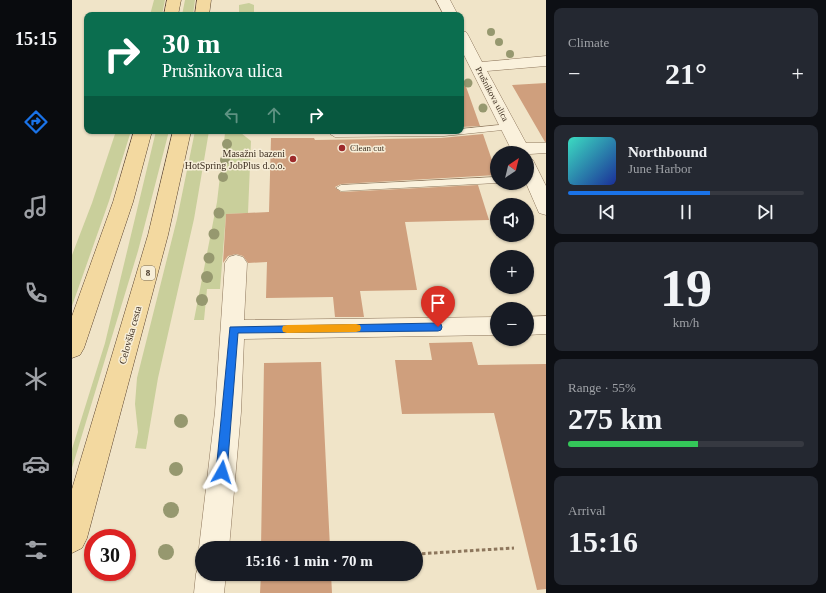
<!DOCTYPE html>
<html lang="en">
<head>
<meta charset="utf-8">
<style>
  :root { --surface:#171b24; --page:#242831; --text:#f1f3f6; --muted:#9ea1a6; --line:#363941; --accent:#1a73e8 }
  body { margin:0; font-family:"Times New Roman",serif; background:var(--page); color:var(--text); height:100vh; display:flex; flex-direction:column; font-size:15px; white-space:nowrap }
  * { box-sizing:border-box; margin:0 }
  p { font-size:13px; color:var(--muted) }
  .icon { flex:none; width:22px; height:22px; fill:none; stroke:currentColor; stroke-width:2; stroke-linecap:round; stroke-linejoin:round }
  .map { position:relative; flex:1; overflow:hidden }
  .drawer { display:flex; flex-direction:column; gap:8px; padding:8px; background:#0d0f14; width:280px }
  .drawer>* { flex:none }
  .hud { position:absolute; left:12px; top:12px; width:380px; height:122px; border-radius:8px; box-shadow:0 1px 3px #0004; background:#0b6e4f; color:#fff; overflow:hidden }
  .needle { width:26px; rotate:35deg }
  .controls { position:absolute; left:418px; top:146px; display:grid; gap:8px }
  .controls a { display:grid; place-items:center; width:44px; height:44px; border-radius:50%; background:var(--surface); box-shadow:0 1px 3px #0004; font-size:20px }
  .speed { position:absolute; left:12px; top:529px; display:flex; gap:8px; font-size:20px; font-weight:700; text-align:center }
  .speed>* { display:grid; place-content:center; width:52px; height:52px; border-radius:50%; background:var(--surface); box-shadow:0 1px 3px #0004; line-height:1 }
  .speed .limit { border:6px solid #d22; background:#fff; color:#111 }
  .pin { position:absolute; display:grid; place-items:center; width:34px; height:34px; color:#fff; margin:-41px -17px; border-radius:50% 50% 50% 0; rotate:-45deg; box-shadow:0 0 4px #0007 }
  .pin .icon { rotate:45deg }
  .me { position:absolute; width:44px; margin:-22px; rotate:6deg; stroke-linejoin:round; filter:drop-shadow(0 0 3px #0008) }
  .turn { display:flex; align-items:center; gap:14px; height:84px; padding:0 12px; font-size:18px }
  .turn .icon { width:52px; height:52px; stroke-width:2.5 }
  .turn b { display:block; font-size:28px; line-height:34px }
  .lanes { display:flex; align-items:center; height:38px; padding:0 12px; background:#0003; justify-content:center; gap:20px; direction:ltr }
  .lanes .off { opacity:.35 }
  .big { font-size:30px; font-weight:600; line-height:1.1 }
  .drawer .tile { flex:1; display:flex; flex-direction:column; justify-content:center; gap:6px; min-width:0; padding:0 14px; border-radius:8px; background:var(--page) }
  .drawer .dial { align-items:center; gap:0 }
  .dial b { font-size:52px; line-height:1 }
  .song { display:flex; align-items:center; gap:12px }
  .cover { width:48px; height:48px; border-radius:6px; background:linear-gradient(135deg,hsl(170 70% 55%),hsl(230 70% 35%)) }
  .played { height:4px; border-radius:2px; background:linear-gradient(90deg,var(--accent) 60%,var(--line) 60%) }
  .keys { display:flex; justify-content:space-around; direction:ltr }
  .heat { display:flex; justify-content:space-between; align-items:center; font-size:22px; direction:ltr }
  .charge { height:6px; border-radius:3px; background:linear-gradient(90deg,#34c759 55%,var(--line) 0) }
  .trip { position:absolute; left:123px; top:541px; width:228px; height:40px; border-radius:20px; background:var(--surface); box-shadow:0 1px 3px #0004; font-weight:600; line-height:40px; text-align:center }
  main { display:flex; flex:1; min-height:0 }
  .tabs { display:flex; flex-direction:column; width:72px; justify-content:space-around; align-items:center; background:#090b0e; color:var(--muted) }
  .tabs .icon { width:28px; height:28px }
  .tabs .selected { color:var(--accent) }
  .tabs b { font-size:18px; color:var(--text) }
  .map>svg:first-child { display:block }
</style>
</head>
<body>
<main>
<nav class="tabs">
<b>15:15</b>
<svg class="icon selected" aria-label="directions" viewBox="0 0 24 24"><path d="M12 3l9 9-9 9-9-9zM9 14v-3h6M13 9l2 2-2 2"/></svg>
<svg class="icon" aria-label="music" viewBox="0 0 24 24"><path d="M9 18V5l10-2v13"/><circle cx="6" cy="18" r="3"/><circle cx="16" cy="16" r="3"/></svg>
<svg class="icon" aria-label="phone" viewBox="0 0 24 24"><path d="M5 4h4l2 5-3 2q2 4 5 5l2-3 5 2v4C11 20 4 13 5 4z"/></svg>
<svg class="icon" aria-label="climate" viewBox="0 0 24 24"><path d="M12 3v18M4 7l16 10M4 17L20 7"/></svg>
<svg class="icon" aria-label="car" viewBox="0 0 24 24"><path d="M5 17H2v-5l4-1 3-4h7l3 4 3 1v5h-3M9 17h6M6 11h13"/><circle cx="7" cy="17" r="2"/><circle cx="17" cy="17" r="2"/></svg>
<svg class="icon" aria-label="filters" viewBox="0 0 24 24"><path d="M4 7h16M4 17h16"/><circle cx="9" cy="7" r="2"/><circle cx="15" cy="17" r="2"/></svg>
</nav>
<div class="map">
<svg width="474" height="593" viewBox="0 0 474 593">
  <rect width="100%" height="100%" fill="#f0e4c8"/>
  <path fill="#c9cf9b" d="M82 0H93L90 15H78Z
    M113 0H123L121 15H110Z
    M177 3 182 5V15H167V5Z
    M44 131H59L37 201 0 306V255L20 203Z
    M84 131H97L66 251 0 468V449L33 343Z
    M123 131H137L122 219 86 378 74 449 63 448 66 432 63 404 65 378 105 219Z
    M153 133H169L179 141 176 213 154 214 148 289H135L132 320H122L145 202Z"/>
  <path fill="#cf9f7d" d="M392 81 408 126 389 127V82Z
    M474 83V142H473L440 85Z
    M411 134 425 175 269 184 263 187 269 192 406 185 417 220 333 222 345 290 288 291 292 317H263L261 297 194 298 195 262 176 263 171 256 164 254 156 256 151 263 154 214 197 212 199 138H242L243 140 369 138Z
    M400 342 406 365 474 364V589L465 590 422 413 330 414 323 360H360L357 343Z
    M249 362 258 548H189L192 363Z
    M189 574H259L260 593H188Z"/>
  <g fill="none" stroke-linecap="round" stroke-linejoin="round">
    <defs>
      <path id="service" d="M437 124 440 125 442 127 440 129 372 136 263 137 258 134 263 131H389V129Z
        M425 177V183L269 191 264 188 269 185Z"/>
      <path id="minor" d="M364 0H378L386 15H372Z
        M389 31 394 32 396 35 410 62 474 56V66L415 71 454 143H474V153L458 154 455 157V153H441L389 49Z
        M455 158 461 160 474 186V215L467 213 454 183Z
        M164 255 171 257 175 263 172 320 425 317V335L172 339 169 412 157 548H130V555L127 548 143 412 153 263 157 257Z
        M474 316V334L455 335V317Z
        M128 563H130V574H154L152 593H122L124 574Z"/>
      <path id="primary" d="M95 0H109L106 15H92Z
        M125 0H139L137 15H123Z
        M62 131H80L61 202 12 348 8 355 0 358V316L41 202Z
        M101 131H119L96 235 15 538 10 548 0 553V489L76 235Z"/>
    </defs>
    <use href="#service" stroke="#8d765c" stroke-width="1"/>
    <use href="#minor" stroke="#8d765c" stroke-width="1"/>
    <use href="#primary" stroke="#5b4430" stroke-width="1"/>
    <path stroke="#8d765c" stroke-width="1.5" stroke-dasharray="2 1.5" stroke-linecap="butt" d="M182 131 242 133"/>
    <path stroke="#8d765c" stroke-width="3" stroke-dasharray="3.5 2.5" stroke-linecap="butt" d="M344 554 442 548"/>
    <use href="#service" fill="#faf1dc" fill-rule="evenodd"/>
    <use href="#minor" fill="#faf1dc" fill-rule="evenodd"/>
    <use href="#primary" fill="#f3d9a0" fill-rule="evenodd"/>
  </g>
  <g fill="#96986f">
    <circle cx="419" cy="32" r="4"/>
    <circle cx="427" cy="42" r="4"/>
    <circle cx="438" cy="54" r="4"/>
    <circle cx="396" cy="83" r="4.5"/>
    <circle cx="411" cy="108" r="4.5"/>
    <circle cx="155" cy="144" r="5"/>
    <circle cx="153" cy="160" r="5"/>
    <circle cx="151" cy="177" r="5"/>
    <circle cx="147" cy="213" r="5.5"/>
    <circle cx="142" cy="234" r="5.5"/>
    <circle cx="137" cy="258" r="5.5"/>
    <circle cx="135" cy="277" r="6"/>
    <circle cx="130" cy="300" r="6"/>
    <circle cx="109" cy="421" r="7"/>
    <circle cx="104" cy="469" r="7"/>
    <circle cx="99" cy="510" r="8"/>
    <circle cx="94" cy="552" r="8"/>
  </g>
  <path fill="#1a73e8" stroke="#114b97" d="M366 323 369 324 370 327 369 330 366 331 166 333 155 472 154 476 150 478 146 476 144 472 158 327Z"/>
  <path fill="#f59e0b" d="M284 324 288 325 289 328 288 331 284 332 215 333 211 332 210 329 211 326 215 325Z"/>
  <g fill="#9e2a2b" stroke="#f7eed8" stroke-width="1.5">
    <circle cx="270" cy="148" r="4"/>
    <circle cx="221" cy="159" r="4"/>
  </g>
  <g text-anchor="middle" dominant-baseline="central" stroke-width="3" stroke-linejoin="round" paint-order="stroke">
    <g font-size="9" fill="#3d2e20" stroke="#f7eed8">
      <text transform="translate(420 94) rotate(62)">Prušnikova ulica</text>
    </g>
    <g font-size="9" fill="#3d2e20" stroke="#f7eed8" text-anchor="start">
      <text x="278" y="148">Clean cut</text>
    </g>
    <rect fill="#f7eed8" stroke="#756857" stroke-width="1" x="69" y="266" width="14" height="14" rx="3"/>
    <g font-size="9" font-weight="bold" fill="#3d2e20">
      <text x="76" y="273">8</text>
    </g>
    <g font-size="10" fill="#3d2e20" stroke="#f7eed8" text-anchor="end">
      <text x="213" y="153">Masažni bazeni<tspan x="213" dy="12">HotSpring JobPlus d.o.o.</tspan></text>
    </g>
    <g font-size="10" fill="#3d2e20" stroke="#f7eed8">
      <text transform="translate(58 335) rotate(-74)">Celovška cesta</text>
    </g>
  </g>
</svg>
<div class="controls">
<a><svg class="needle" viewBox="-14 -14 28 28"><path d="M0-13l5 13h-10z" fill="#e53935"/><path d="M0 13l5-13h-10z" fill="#9ea1a6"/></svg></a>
<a><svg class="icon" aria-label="sound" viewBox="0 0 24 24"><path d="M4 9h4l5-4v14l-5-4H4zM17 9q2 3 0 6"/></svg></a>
<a>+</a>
<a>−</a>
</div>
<div class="speed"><div class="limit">30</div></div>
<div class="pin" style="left:366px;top:327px;background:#d93025"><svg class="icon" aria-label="arrive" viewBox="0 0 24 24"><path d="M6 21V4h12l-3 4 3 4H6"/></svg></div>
<svg class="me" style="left:150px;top:472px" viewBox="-20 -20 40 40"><path d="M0-17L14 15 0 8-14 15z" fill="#1a73e8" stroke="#fff" stroke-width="4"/></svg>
<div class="trip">15:16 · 1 min · 70 m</div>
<div class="hud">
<div class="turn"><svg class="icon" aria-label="right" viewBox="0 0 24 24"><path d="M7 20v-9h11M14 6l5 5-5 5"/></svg><div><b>30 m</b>Prušnikova ulica</div></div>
<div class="lanes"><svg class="icon off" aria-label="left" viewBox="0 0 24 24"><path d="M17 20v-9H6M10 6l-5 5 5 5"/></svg><svg class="icon off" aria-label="ahead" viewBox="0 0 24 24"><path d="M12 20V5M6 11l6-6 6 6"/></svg><svg class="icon" aria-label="right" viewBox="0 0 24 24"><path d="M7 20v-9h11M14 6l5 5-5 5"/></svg></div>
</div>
</div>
<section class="drawer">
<div class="tile"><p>Climate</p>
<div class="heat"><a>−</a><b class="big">21°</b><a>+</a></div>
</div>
<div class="tile">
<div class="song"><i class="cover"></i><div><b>Northbound</b><p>June Harbor</p></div></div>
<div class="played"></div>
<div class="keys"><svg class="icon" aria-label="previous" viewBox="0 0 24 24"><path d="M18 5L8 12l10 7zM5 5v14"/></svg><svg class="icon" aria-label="pause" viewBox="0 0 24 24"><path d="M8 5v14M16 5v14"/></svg><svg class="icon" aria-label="next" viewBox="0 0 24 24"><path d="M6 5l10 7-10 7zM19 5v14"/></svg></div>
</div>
<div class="tile dial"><b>19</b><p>km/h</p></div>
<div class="tile"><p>Range · 55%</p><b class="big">275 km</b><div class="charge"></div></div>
<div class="tile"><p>Arrival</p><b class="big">15:16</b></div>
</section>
</main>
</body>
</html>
